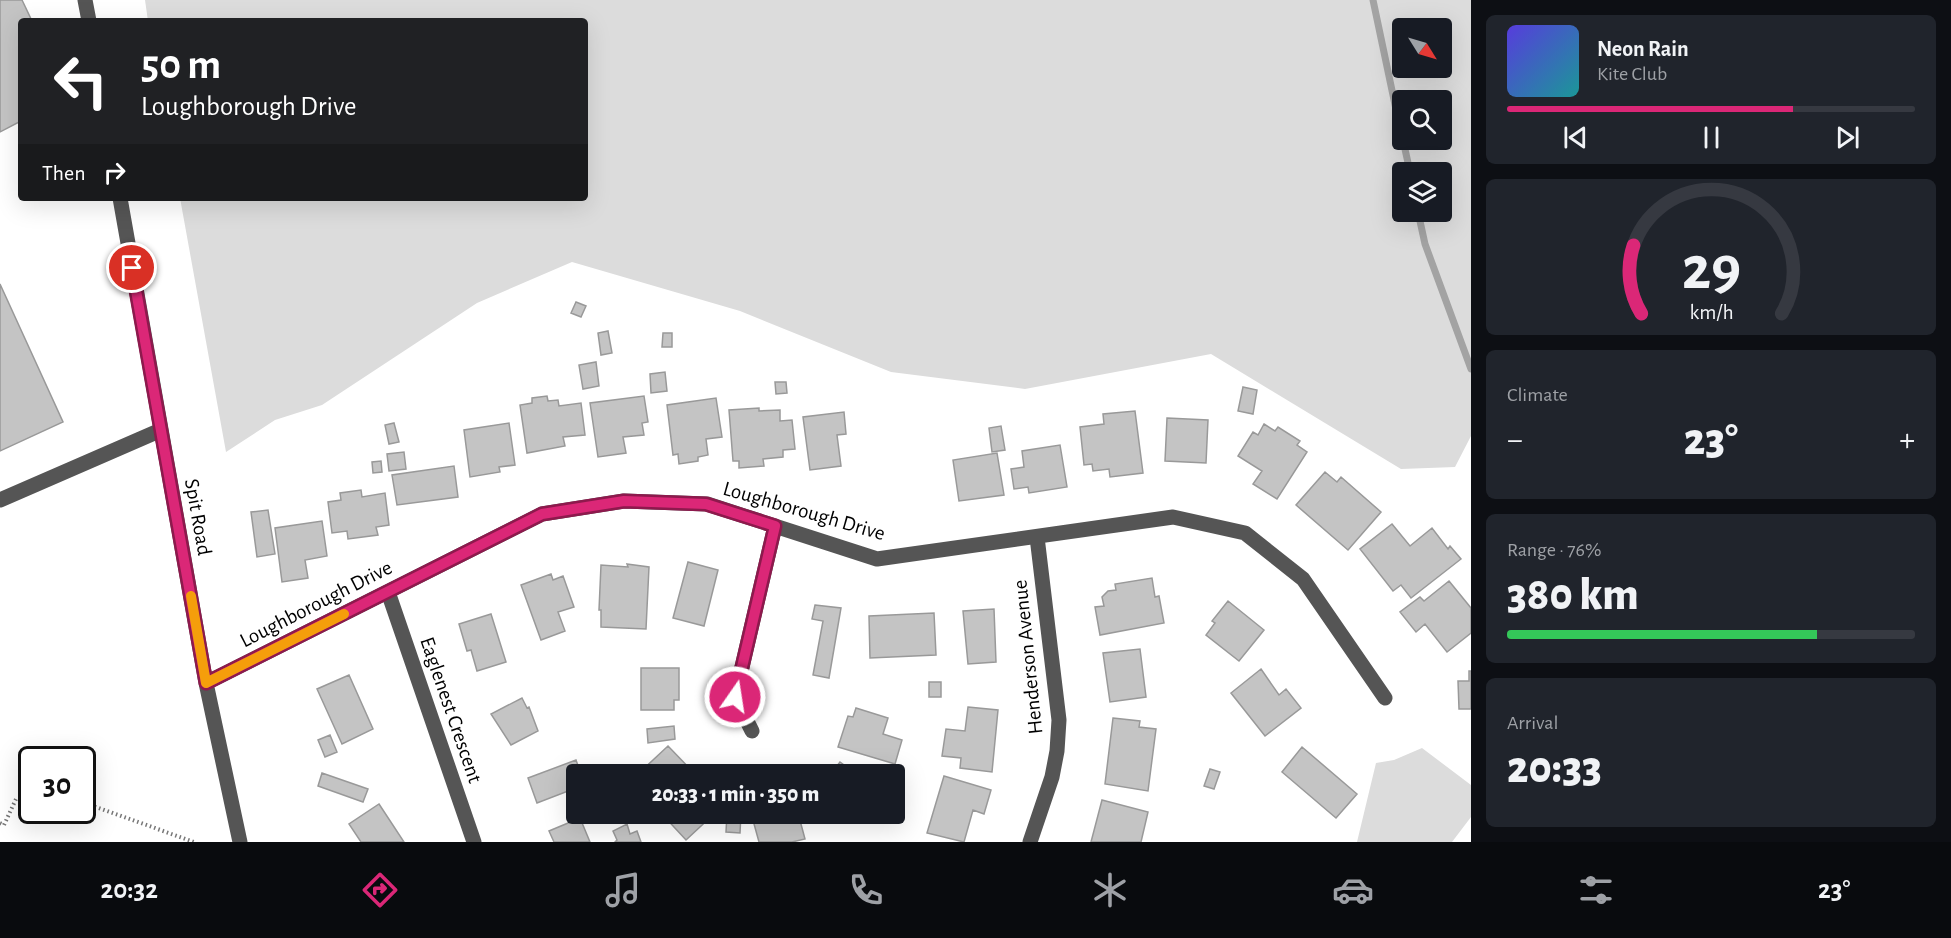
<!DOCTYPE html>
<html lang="en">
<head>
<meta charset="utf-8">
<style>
  :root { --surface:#171b24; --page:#20242c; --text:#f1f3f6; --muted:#9ea1a6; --line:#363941; --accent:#db2777 }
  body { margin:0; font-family:"Alegreya Sans",sans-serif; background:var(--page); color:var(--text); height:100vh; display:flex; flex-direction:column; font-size:22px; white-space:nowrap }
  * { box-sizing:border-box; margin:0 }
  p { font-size:20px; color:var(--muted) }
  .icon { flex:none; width:33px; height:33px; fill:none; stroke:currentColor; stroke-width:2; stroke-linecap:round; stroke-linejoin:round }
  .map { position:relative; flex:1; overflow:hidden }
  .drawer { display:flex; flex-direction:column; gap:15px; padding:15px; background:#0d0f14; width:480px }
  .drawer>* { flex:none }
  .top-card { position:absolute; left:18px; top:18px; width:570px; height:183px; border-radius:6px; box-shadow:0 6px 24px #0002; background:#202124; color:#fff; overflow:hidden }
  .needle { width:39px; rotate:127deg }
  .fabs { position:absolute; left:1392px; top:18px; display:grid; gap:12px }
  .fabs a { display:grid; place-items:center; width:60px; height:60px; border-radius:6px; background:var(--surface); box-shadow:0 6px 24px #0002; font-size:30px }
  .speed { position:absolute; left:18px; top:746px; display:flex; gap:12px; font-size:30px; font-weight:700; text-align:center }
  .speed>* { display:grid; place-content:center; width:78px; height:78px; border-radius:50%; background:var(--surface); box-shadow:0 6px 24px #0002; line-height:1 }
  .speed .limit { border:3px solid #111; border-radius:9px; background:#fff; color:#111 }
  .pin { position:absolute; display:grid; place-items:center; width:51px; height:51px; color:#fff; margin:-26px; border:3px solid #fff; border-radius:50%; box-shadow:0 2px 6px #0007 }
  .me { position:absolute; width:66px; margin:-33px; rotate:13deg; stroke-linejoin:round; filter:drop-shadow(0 0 4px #0008) }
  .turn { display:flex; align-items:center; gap:21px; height:126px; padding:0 24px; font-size:27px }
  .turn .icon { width:78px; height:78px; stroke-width:2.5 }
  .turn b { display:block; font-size:42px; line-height:51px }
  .then { display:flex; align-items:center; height:57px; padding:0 24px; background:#0003; gap:12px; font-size:22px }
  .big { font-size:45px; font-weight:800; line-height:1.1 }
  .drawer .tile { flex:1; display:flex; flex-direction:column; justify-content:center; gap:9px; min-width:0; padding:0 21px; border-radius:9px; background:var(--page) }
  .drawer .dial { align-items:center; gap:0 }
  .dial svg { height:156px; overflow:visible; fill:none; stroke:var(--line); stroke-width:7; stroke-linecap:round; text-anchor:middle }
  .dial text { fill:var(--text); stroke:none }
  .song { display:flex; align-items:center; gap:18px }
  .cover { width:72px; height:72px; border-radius:9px; background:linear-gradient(135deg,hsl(250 70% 55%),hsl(180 70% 35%)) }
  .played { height:6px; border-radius:3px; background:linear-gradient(90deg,var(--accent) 70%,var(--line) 70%) }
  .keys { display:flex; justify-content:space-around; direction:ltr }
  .heat { display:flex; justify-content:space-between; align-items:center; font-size:33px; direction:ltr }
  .charge { height:9px; border-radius:4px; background:linear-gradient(90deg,#34c759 76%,var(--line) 0) }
  .trip { position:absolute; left:566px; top:764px; width:339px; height:60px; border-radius:6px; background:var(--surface); box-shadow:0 6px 24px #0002; font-weight:800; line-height:60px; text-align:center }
  .menu { display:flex; height:96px; justify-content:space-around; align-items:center; background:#090b0e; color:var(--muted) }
  .menu .icon { width:42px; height:42px }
  .menu .on { color:var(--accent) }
  .menu b { font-size:27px; color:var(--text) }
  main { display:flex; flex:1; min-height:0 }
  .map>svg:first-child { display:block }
</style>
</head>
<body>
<main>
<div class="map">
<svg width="1471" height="842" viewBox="0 0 1471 842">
  <rect width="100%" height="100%" fill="#fff"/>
  <path fill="#dcdcdc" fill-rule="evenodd" d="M145 0H1471V436L1455 467 1401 469 1211 354 1025 389 891 372 740 311 572 262 477 303 322 405 275 420 226 452 180 198H585V21H148ZM1402 28H1442V68H1402ZM1402 100H1442V140H1402ZM1402 172H1442V212H1402Z
    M1422 748 1471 785V817L1452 842H1357L1376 763 1394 760Z"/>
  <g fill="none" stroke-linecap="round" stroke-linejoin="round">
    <path stroke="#a3a3a3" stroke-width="7" d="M1373 0 1402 138
      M1403 140 1410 172
      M1418 212 1425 244 1471 369"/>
  </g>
  <path fill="#c4c4c4" stroke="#999" stroke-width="1.5" d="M0 0H22L32 21H21V121L0 132Z
    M0 284 63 422 0 451Z
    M576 302 586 306 581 317 571 313Z
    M608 331 612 353 601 355 598 333Z
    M663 333H672V347H662Z
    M596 362 599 386 583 389 579 365Z
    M665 372 667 391 651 393 650 374Z
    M775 382H786L787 393 776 394Z
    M1243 387 1257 390 1253 414 1238 411Z
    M547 396 548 401 558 400 559 406 581 403 585 435 563 437 565 446 527 453 520 405 532 403V398Z
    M644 396 648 422 642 423 644 435 623 437 626 453 598 457 590 403Z
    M716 398 722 437 706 439 708 455 698 457V461L679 464 678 454 673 455 667 405Z
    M759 408V411L780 410V421L792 420 795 449 783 450V457L763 459 764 466 739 468V461H733L729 410Z
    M1135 411 1143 473 1110 477 1109 469 1093 471 1092 464 1084 465 1080 427 1104 424 1103 414Z
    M844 412 846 434 837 435 841 466 810 470 803 417Z
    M1167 418 1208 420 1206 463 1165 461Z
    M394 423 399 442 389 444 385 425Z
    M509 423 515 465 499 467 500 472 470 477 464 430Z
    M1264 424 1275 431 1278 427 1300 441 1297 445 1307 452 1277 499 1253 484 1262 471 1238 456 1253 432 1258 435Z
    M1001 426 1005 450 992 452 989 428Z
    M1060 445 1067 487 1029 493 1028 487 1014 489 1011 469 1024 467 1022 451Z
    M404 452 406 469 389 471 387 454Z
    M997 453 1004 495 959 501 953 460Z
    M381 461 382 472 373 473 372 462Z
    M454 466 458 497 397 505 392 475Z
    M1325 472 1337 482 1341 477 1381 512 1348 550 1296 505Z
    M361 490 362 497 385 493 389 525 376 527 378 535 348 539 347 531 332 533 328 502 341 500 340 493Z
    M268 510 275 554 257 557 251 512Z
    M322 521 327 556 305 560 308 578 282 582 275 528Z
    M1392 524 1410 546 1432 528 1448 549 1450 546 1461 559 1411 598 1401 585 1393 591 1360 549Z
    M688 562 718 570 704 626 673 618Z
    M627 564 649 567 646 629 601 627V610H599L601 565 628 567Z
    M551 574 553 580 563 576 574 607 558 612 565 631 541 640 521 585Z
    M1152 578 1155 597 1159 596 1164 623 1100 635 1095 607 1104 606 1102 597 1108 591 1116 590 1115 584Z
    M1449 581 1471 608V633L1447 652 1425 624 1416 632 1400 612 1420 597 1424 601Z
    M1228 601 1264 630 1239 661 1206 635 1215 623 1212 621Z
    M815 605 841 608 829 678 813 675 823 621 812 619Z
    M994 609 996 662 968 664 963 611Z
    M934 613 936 655 870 658 869 616Z
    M491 614 506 662 477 671 471 650 467 651 459 624Z
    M1140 649 1146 697 1110 702 1103 653Z
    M641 668H679V700H674V710H641Z
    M1261 669 1279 695 1286 689 1301 708 1265 736 1231 693Z
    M1469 671H1471V709H1459L1458 681H1469Z
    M349 675 373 729 342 744 317 689Z
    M929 682H941V697H929Z
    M522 698 527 708 529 707 538 731 511 745 491 714Z
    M968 707 998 710 992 772 960 768 961 758 942 756 946 729 965 731Z
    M856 708 888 718 883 734 902 740 895 764 838 747 848 716 853 717Z
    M1113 718 1140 721 1139 727 1156 729 1148 791 1105 784Z
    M674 726 675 739 648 743 647 729Z
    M330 735 337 752 325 757 318 740Z
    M668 746 695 774H638Z
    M1302 747 1357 794 1336 818 1282 772Z
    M576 760 581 774H576V788L537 803 528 778Z
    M840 762 856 774H824L828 768 833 771Z
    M1210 769 1220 772 1214 789 1204 786Z
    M322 773 368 789 363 802 318 786Z
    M944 776 991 790 984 814 973 810 964 842 927 833Z
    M1102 800 1148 812 1141 842H1091Z
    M379 804 404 842H361L349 824Z
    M661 813H715L686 840Z
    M727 813H741L740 833 726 832Z
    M751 813H798L805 839 792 842H759Z
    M580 818 590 842H554L549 831Z
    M627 824 630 834 637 831 641 842H615L617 840 613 831Z"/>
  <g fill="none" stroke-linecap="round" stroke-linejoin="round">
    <path stroke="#777" stroke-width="4" stroke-dasharray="1.5 3" stroke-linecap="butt" d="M82 802 194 842
      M0 823 4 825 16 799 32 797"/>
    <path stroke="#555" stroke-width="15" d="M85 0 89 21
      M120 198 206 683 240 842
      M0 500 161 430
      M388 592 474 842
      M206 683 542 514 624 501 707 504 877 559 1173 517 1245 533 1303 579 1385 698
      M752 731 735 697 775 526
      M1030 842 1052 777 1057 751 1059 720 1037 537"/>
  </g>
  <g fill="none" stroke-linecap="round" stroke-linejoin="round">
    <defs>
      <path id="route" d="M132 268 206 683 542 514 624 501 706 504 775 526 735 697"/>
    </defs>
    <use href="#route" stroke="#8e194d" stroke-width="15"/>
    <use href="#route" stroke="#db2777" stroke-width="10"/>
    <path stroke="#f59e0b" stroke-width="10" d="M191 596 206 683 344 614"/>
  </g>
  <g text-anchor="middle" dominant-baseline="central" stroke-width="4.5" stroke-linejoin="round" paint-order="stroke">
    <g font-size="21" fill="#000" stroke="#fff">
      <text transform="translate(804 511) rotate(16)">Loughborough Drive</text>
      <text transform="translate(198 517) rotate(80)">Spit Road</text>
      <text transform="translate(316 604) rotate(-27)">Loughborough Drive</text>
      <text transform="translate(1028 657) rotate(-96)">Henderson Avenue</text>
      <text transform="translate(451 710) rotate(71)">Eaglenest Crescent</text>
    </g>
  </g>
</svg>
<div class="fabs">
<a><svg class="needle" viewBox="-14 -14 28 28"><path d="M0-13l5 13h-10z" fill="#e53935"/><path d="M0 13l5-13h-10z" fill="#9ea1a6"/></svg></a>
<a><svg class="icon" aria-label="search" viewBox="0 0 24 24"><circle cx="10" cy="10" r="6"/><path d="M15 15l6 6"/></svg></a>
<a><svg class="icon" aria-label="layers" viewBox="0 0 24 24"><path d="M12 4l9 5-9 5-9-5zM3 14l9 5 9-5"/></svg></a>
</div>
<div class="speed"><div class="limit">30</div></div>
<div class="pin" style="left:132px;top:268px;background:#d93025"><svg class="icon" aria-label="arrive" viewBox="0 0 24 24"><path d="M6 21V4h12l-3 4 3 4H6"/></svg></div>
<svg class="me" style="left:735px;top:697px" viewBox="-20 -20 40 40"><circle r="17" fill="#db2777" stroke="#fff" stroke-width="3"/><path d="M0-11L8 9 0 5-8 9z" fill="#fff"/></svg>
<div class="trip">20:33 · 1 min · 350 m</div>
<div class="top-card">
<div class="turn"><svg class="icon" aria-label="left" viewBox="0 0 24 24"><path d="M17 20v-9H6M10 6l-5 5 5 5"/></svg><div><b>50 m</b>Loughborough Drive</div></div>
<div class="then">Then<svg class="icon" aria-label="right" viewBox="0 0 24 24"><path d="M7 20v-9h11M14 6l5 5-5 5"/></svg></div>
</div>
</div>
<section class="drawer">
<div class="tile">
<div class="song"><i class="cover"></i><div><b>Neon Rain</b><p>Kite Club</p></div></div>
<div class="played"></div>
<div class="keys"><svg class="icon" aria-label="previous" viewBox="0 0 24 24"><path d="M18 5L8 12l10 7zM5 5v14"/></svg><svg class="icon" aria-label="pause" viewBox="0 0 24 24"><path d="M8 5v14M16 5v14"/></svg><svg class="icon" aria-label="next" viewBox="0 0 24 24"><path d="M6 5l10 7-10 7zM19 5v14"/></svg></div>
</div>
<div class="tile dial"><svg viewBox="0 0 100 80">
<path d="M14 69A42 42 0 1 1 86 69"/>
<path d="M14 69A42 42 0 0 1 10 34" stroke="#db2777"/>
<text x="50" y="56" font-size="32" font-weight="700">29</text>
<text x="50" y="72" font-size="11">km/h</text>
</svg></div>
<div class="tile"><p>Climate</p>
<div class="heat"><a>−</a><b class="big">23°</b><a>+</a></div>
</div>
<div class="tile"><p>Range · 76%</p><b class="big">380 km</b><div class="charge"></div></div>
<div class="tile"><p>Arrival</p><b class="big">20:33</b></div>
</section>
</main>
<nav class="menu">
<b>20:32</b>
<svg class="icon on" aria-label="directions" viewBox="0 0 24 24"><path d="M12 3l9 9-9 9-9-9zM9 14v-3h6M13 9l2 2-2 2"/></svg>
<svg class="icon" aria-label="music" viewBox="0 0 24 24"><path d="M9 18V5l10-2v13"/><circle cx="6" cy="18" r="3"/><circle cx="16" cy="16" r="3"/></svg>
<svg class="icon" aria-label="phone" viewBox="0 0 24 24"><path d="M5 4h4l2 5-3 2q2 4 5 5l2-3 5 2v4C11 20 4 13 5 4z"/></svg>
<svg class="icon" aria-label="climate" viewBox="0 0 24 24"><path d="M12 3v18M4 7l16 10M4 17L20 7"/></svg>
<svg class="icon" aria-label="car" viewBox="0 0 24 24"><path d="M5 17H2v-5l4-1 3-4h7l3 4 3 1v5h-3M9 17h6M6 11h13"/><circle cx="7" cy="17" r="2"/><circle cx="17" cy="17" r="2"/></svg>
<svg class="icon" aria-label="filters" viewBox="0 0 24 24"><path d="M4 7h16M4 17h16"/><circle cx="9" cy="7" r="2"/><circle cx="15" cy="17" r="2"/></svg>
<b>23°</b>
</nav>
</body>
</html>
